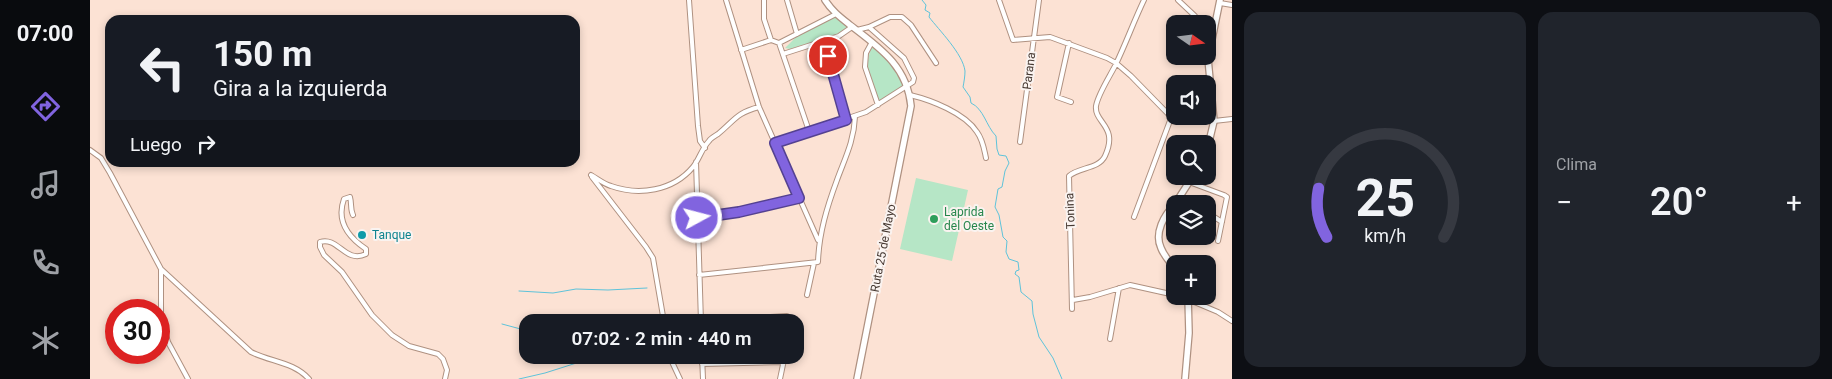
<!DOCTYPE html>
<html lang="es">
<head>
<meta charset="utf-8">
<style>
  :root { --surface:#171b24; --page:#20242c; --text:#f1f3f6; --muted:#9ea1a6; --line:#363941; --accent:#8164df }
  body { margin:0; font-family:Roboto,sans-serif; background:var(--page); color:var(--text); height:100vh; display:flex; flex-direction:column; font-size:19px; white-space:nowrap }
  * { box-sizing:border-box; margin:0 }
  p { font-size:16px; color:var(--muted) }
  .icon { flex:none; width:28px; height:28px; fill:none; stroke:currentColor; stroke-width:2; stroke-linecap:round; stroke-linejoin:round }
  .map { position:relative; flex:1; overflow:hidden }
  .details { display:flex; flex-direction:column; gap:12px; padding:12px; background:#0d0f14; width:600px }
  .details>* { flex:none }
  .banner { position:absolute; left:15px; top:15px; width:475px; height:152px; border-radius:15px; box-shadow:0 2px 8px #0003; background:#171b24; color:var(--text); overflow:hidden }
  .needle { width:32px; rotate:104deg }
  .controls { position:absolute; left:1076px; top:15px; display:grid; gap:10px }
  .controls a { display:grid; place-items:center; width:50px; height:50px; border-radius:10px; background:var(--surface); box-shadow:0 2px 8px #0003; font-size:25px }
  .speed { position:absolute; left:15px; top:299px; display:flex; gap:10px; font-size:25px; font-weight:700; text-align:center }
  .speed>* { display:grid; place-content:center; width:65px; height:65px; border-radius:50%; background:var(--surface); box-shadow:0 2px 8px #0003; line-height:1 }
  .speed .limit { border:8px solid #d22; background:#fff; color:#111 }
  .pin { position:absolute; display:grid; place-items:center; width:42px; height:42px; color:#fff; margin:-21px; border:2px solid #fff; border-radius:50%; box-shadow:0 1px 5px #0007 }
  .me { position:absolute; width:55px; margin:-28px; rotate:83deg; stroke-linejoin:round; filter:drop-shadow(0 0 4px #0008) }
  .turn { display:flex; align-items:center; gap:18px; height:105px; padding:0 25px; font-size:22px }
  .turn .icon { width:65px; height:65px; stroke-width:2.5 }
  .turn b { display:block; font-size:35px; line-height:42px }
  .then { display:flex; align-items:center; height:48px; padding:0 25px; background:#0003; gap:10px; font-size:19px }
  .big { font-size:38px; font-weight:600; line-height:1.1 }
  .details .card { flex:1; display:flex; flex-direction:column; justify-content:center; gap:8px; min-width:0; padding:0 18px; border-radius:15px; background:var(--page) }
  .details .dial { align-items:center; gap:0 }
  .dial svg { height:130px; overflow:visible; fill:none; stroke:var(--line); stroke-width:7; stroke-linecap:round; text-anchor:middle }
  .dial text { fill:var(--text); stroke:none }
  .heat { display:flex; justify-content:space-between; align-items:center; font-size:28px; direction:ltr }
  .details .tiles { flex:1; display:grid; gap:12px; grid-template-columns:repeat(2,1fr) }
  .trip { position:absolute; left:429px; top:314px; width:285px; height:50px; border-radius:15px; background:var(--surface); box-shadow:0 2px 8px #0003; font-weight:600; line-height:50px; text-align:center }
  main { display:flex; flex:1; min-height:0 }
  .tab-bar { display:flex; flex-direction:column; width:90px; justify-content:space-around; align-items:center; background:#090b0e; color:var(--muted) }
  .tab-bar .icon { width:35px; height:35px }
  .tab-bar .current { color:var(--accent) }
  .tab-bar b { font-size:22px; color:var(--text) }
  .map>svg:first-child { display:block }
</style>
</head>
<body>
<main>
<nav class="tab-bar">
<b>07:00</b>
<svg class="icon current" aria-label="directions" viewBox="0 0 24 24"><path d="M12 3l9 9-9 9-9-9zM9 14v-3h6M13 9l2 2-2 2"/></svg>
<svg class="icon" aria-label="music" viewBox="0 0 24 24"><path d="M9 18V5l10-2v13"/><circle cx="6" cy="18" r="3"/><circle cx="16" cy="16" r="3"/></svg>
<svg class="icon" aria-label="phone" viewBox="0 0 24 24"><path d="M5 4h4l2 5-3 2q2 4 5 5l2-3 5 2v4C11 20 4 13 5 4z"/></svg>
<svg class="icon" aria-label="climate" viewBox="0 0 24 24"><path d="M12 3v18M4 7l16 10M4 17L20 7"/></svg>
</nav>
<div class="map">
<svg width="1142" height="379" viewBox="0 0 1142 379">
  <rect width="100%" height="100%" fill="#fce2d4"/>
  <path fill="#b6e6c6" d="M744 17 759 26 748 34 700 49 695 48 706 37Z
    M782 47C796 58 807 68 814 85L790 103C782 83 772 68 782 47Z
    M826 178 878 190 862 261 810 249Z"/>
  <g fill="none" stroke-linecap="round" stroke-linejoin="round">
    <path stroke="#5ec3da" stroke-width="1" d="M832 0 836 5 835 10 840 13 839 17C849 30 873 54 875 71 875 76 874 82 873 87L880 97 881 103C894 109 896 126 906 136L907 149 909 155 916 156 919 163 915 171 912 187 908 189 905 207 909 215 913 237 917 241 916 252 919 259 928 262 929 270 926 271 925 274 929 277 931 292 942 301 943 314 949 337 963 358 972 379
      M429 291 463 293 486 289 518 290 557 288
      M412 324 438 331
      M429 379 455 373 499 359H526L535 355"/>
    <defs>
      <path id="street" d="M599 0 608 126 610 141 615 148
        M636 0 669 107 728 240
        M674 0V19L681 40 689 43
        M697 0 707 34
        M909 0 923 40 960 37 1017 58 1026 63 1041 76 1084 120 1124 121 1142 119
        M1088 0 1105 16 1109 24
        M1130 3 1142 5
        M767 30 779 27 800 17H812L821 25 846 63
        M733 41 756 120
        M782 42 776 53 775 67 788 105
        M689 43 719 131
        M689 43 746 14
        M979 43 967 97 981 102
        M651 50 681 40
        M693 54 749 36 762 27
        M820 95C841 100 875 113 887 132 893 140 894 149 896 158
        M930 142 949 0
        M685 143 776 112 823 82 824 78 814 58 779 27
        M0 150 11 158 20 173 71 269 161 352C181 362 204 362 219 379
        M606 162 611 322
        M501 175C508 179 514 184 521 186 549 196 583 191 603 167 609 160 612 148 619 141 621 138 625 136 628 134 645 120 646 113 669 107
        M502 177 556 247 563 258 574 322
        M1099 182 1134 195 1137 197 1128 241
        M1088 201 1094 204
        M1118 213 1132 222
        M263 215C260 209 262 204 260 197L254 199C246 221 258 237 276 249V254C255 264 248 236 230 242V247L234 255 252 272 282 315 302 335 319 346 348 354 353 359 357 370 355 379
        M607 217 649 213 709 198
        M1044 217 1081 118
        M71 269V317L78 342 98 379
        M609 275 728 262C729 233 737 207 747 180 755 158 764 141 765 117
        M717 295 724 263
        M1090 296 1128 312 1142 321
        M983 300 1000 297 1040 285 1085 295
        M982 309 979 176C989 167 1009 169 1015 156 1029 126 1004 123 1006 106 1008 94 1020 76 1026 64 1036 43 1044 21 1054 0
        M611 321 697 316 703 320 702 322
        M1020 339 1029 288
        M580 355 582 362 590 379
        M612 355 613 379
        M612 364 694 362
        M690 379 695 355"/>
      <path id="secondary" d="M735 0C742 11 750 17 760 25 790 48 817 66 821 106L767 379
        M1118 146 1124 121 1118 59 1130 0
        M1085 204C1074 215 1064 233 1071 248 1074 256 1080 262 1085 269
        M1085 204 1103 176
        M1095 379 1099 333 1098 296"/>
    </defs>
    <use href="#street" stroke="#af9181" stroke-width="6"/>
    <use href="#secondary" stroke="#af9181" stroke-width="8"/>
    <use href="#street" stroke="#fff" stroke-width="4"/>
    <use href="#secondary" stroke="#fff" stroke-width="5.5"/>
  </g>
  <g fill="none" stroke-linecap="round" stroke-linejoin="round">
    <defs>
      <path id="route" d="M607 218 649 212 709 198 685 143 756 120 738 56"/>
    </defs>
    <use href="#route" stroke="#544191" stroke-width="12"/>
    <use href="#route" stroke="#8164df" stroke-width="9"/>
  </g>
  <circle fill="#2e9e5b" stroke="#faf3f0" stroke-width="2" cx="844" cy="219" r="5"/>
  <circle fill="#0f9aa8" stroke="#faf3f0" stroke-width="2" cx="272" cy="235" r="5"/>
  <g text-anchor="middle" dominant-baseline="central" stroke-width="4" stroke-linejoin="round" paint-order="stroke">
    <g font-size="12" fill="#463932" stroke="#faf3f0">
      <text transform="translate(939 71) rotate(-83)">Parana</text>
      <text transform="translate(980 211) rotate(-92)">Tonina</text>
      <text transform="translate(793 248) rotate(-79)">Ruta 25 de Mayo</text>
    </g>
    <g font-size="12" fill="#27864d" stroke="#faf3f0" text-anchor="start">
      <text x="854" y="212">Laprida<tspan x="854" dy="14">del Oeste</tspan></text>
    </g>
    <g font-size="12" fill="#0d838f" stroke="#faf3f0" text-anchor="start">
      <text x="282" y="235">Tanque</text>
    </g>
  </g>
</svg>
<div class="controls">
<a><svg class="needle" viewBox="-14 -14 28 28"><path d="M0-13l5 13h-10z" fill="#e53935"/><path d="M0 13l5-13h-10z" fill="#9ea1a6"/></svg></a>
<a><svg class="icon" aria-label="sound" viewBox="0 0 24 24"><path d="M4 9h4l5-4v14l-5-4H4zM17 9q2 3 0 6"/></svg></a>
<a><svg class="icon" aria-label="search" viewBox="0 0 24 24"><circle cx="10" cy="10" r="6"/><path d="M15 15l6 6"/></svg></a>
<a><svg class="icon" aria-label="layers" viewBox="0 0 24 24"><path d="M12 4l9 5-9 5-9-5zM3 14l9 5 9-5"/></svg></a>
<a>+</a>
</div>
<div class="speed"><div class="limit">30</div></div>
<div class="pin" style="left:738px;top:56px;background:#d93025"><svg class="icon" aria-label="arrive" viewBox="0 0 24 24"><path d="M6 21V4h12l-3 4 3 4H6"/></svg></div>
<svg class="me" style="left:607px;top:218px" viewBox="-20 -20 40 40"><circle r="17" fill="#8164df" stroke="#fff" stroke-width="3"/><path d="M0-11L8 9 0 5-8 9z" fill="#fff"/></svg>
<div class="trip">07:02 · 2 min · 440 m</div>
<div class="banner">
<div class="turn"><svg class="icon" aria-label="left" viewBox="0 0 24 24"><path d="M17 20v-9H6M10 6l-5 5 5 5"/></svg><div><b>150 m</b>Gira a la izquierda</div></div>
<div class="then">Luego<svg class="icon" aria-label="right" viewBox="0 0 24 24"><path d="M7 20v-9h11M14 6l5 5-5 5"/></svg></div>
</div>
</div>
<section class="details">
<div class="tiles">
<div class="card dial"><svg viewBox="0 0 100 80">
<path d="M14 69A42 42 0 1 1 86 69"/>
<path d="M14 69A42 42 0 0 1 9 39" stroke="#8164df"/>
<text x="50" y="56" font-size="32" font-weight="700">25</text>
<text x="50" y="72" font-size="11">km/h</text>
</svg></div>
<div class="card"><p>Clima</p>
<div class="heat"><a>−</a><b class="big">20°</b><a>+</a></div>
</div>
</div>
</section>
</main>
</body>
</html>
